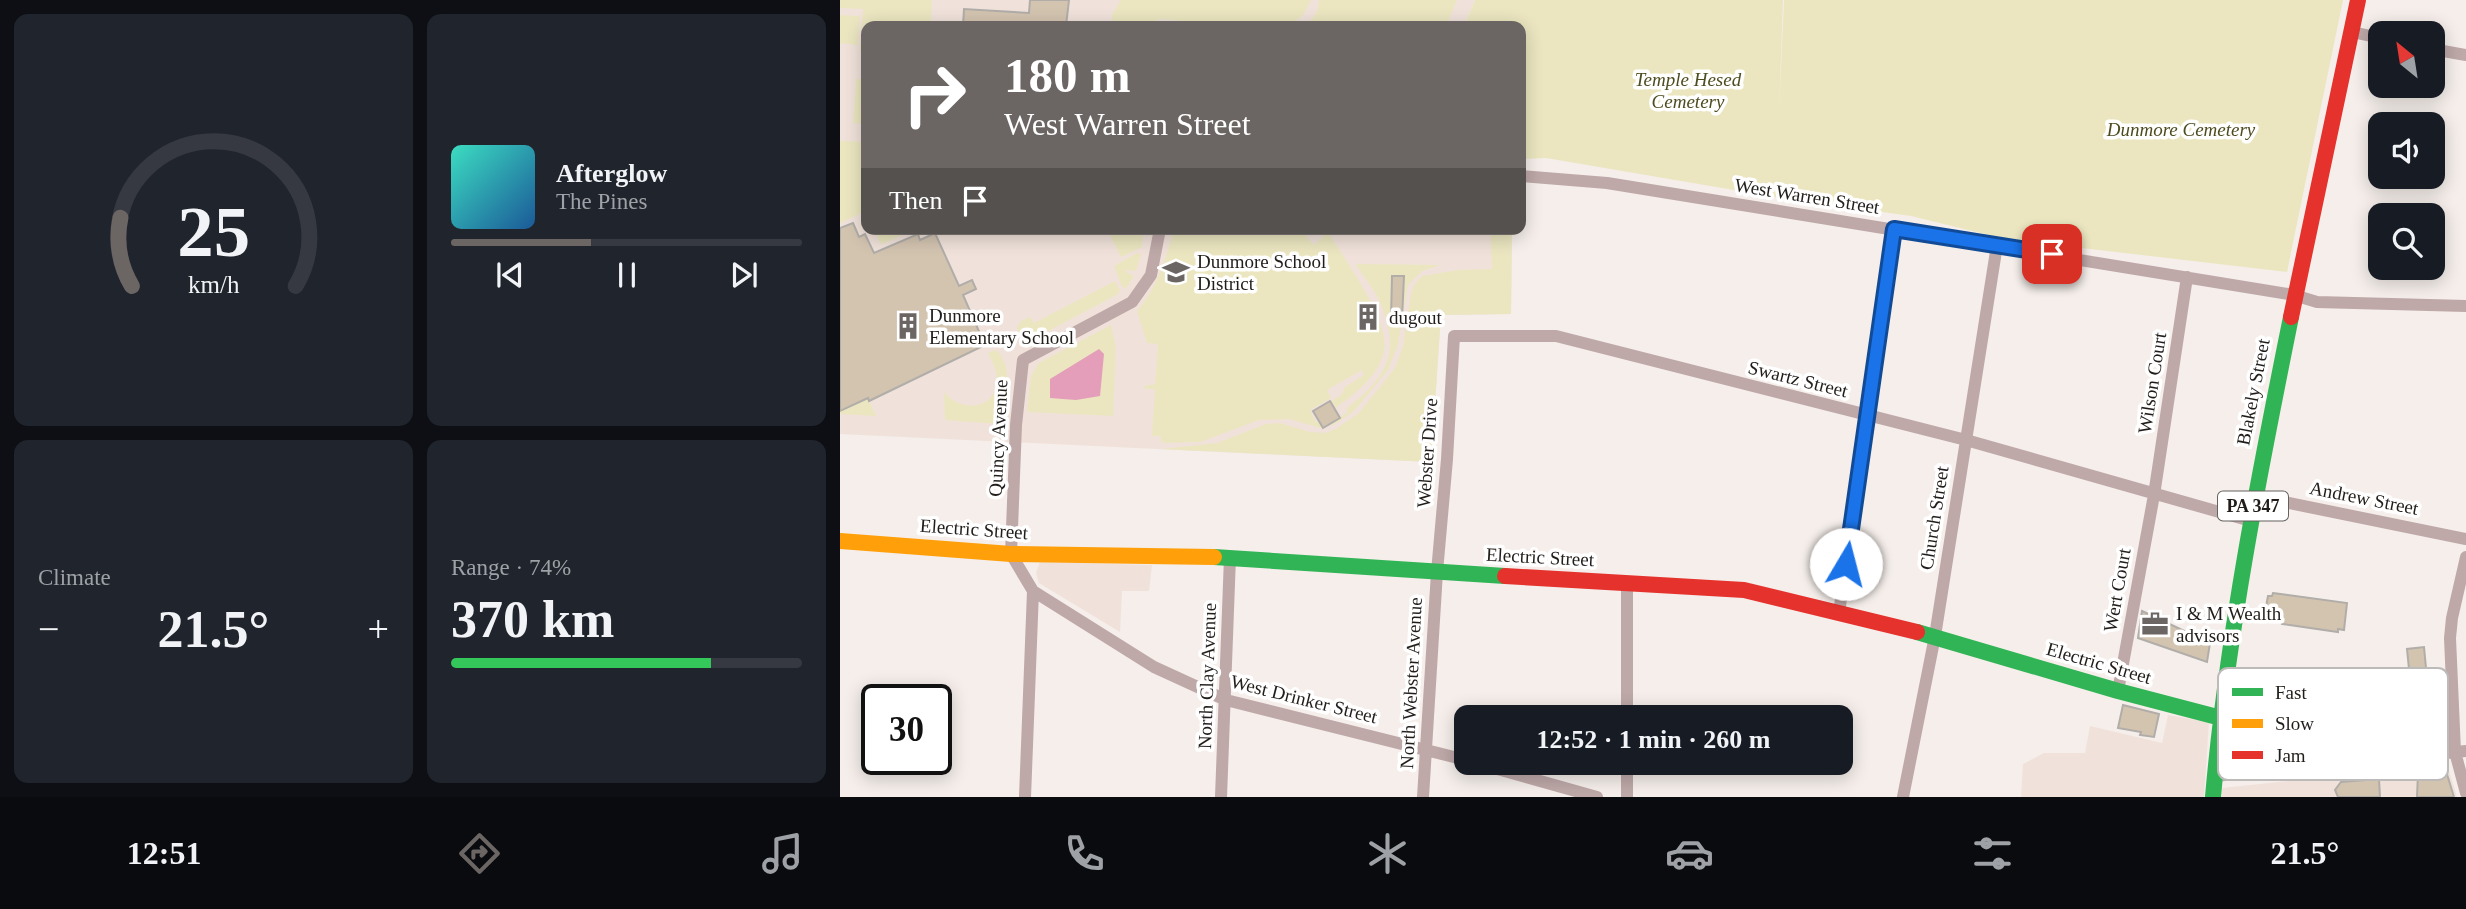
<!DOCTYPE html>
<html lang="en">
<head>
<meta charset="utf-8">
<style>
  :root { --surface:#171b24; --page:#20242c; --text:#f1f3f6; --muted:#9ea1a6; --line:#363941; --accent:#6b6663 }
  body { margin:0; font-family:"Times New Roman",serif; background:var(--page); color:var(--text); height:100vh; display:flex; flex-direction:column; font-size:26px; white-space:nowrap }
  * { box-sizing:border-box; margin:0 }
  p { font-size:23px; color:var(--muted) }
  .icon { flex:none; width:38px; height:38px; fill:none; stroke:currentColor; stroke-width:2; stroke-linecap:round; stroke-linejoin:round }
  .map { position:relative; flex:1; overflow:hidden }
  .drawer { display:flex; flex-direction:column; gap:14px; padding:14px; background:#0d0f14; width:840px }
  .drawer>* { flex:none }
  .top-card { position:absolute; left:21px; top:21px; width:665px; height:214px; border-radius:14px; box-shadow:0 4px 18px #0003; background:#6b6663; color:#fff; overflow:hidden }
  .needle { width:46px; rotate:330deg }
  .controls { position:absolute; left:1528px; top:21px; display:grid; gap:14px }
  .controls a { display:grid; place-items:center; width:77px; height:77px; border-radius:14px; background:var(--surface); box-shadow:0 4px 18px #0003; font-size:35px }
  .speed { position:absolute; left:21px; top:684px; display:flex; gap:14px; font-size:35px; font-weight:700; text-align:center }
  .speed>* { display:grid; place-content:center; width:91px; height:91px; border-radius:50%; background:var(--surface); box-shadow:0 4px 18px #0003; line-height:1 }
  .speed .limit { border:4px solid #111; border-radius:10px; background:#fff; color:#111 }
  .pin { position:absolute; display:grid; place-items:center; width:60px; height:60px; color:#fff; margin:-30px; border-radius:14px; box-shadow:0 4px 10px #0006 }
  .me { position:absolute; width:77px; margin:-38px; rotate:8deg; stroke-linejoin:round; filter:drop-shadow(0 0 5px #0008) }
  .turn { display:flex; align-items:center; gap:24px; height:147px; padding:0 28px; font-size:32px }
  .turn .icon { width:91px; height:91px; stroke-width:2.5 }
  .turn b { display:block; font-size:49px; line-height:60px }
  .then { display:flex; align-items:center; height:66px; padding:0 28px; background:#0003; gap:14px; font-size:26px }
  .big { font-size:52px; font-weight:700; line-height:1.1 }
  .drawer .widget { flex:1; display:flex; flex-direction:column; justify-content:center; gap:10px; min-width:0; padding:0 24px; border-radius:14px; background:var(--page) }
  .drawer .dial { align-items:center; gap:0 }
  .dial svg { height:182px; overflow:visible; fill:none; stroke:var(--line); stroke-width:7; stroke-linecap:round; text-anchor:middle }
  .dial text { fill:var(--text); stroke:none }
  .song { display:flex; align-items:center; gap:21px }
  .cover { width:84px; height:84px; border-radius:10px; background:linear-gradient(135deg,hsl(170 70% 55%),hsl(210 70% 35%)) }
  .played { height:7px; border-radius:4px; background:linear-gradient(90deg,var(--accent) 40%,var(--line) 40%) }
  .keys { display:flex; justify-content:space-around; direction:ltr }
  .heat { display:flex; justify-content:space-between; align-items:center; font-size:38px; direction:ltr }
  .charge { height:10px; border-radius:5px; background:linear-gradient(90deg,#34c759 74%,var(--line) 0) }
  .drawer .tiles { flex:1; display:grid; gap:14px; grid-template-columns:repeat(2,1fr) }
  .trip { position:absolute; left:614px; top:705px; width:399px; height:70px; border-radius:14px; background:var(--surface); box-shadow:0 4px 18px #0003; font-weight:700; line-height:70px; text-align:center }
  .tab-bar { display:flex; height:112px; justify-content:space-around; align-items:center; background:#090b0e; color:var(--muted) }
  .tab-bar .icon { width:49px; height:49px }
  .tab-bar .current { color:var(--accent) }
  .tab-bar b { font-size:32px; color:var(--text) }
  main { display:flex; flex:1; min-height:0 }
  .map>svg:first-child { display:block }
</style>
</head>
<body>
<main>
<section class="drawer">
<div class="tiles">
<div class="widget dial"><svg viewBox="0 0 100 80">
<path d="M14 69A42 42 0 1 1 86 69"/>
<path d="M14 69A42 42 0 0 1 9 39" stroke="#6b6663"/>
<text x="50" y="56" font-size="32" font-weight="700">25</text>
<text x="50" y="72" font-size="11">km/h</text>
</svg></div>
<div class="widget">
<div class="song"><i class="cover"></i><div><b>Afterglow</b><p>The Pines</p></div></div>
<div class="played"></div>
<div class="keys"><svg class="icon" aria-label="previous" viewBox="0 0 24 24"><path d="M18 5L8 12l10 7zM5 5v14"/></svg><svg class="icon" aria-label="pause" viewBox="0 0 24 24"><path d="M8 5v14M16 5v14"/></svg><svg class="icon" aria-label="next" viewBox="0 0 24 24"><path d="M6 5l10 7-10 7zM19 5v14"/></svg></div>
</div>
<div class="widget"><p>Climate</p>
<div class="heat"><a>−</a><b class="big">21.5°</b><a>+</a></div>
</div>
<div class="widget"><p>Range · 74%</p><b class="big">370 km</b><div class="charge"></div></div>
</div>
</section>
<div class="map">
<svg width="1626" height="797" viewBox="0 0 1626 797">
  <rect width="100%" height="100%" fill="#f5eeea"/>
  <path fill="#f0e2da" d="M0 0H635L624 26H26V229H672L671 314 601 315 591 462 0 434Z
    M200 562 312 565 309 591H282L280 632 199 583 196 573Z
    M1328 715 1369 722 1364 797H1181L1183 764 1204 753H1245L1250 726 1322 743Z
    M1607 764 1617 797H1382V788Z"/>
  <path fill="#ebe6c0" d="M0 0H92L91 26H26V64H23L24 57 20 51 23 9 0 8Z
    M281 0H471L463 15 450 26H397L319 19 314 26H273L272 15Z
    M479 0H617L606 26H464C473 19 479 12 479 0Z
    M635 0H943L939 112 944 0H1503L1447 272 1165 239 1071 216 935 197 706 158 681 159V26H624Z
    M0 15 20 16 18 45 0 43Z
    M16 79H26V124L13 123Z
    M0 141 26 142V211L0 223Z
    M34 229H74L43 244 40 243Z
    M277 229H303L302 247 281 257 270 235Z
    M334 229H460L474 245 486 234 483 229H486C502 256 551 321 544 351 539 376 514 395 495 408L491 401 501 395 505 387 524 375 522 370 487 390 491 398 470 410 476 422 499 418 508 412 506 409C551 375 562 348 537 296 531 284 521 275 516 264L600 265 582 271 568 285 558 344 548 370 514 411 495 424 481 428 449 419 419 420 360 442 325 443 321 442V436H312L315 389H305L304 386 315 384 318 344 307 343 297 311C318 287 325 260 334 229Z
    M650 229H672L671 314 601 315 591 462 321 449 377 443 426 424 440 423 470 432 485 433 496 429 519 413 555 368 563 346 571 294 574 285 582 276 618 270 652 269Z
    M297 253 301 254 296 271 287 270 286 272 294 276 286 288 282 287 274 266Z
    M275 281 280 290 278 294 193 339 184 340 179 337 177 327 181 321 190 317 194 323Z
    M271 325 276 348 273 416 187 412 191 376 199 363Z
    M156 350C173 364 167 399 164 420L159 424 105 420 104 392C120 413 156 410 157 380 157 370 152 362 148 353Z
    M28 398 36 416 0 414V411Z"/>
  <path fill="#e49eba" d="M259 349 264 354 260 396 236 400 210 398V379Z"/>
  <path fill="#d3c4b0" stroke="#b1ada9" stroke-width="2" d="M190 0H229L226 26H123L124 9 189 13Z
    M13 223 19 237 25 234 34 253 78 234 80 240 95 233 119 286 132 280 136 289 123 295 145 345 29 401 28 398 0 411V228Z
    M552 276H564L562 319H551Z
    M490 401 500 418 483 428 473 411Z
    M1433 593 1507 603 1504 630 1498 629V632L1442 624 1443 620 1424 617 1428 596H1432Z
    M1302 611 1370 643 1367 662 1298 638Z
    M1584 647 1586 668 1569 669 1567 649Z
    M1283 705 1319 714 1314 737 1300 735 1301 732 1278 728Z
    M1606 771 1614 797H1577L1578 773Z
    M1539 779 1540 797H1498L1495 790 1501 782Z"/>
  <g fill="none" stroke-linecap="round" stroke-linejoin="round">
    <path stroke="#bea8a8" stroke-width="12" d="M1512 32 1540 38
      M1592 49 1626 55
      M681 176 767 183 1454 295 1477 302 1626 306
      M320 229 311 275 292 302 183 360 176 425 171 554 193 591 314 667 386 700 626 760
      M1414 496 1626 539
      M1626 557 1612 618 1610 638 1615 752 1626 793
      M999 613 1054 229
      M1278 691 1314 495 1347 277
      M787 718V583
      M636 763 757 797
      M1375 776 1626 751
      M185 797 193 591
      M381 797 390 557
      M583 797 597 572 607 459 614 336H716L1126 440 1411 521
      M787 797V763
      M1063 797 1095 636 1157 245"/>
    <path stroke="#30b455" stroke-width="16" d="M374 557 665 576
      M1077 632 1278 691 1381 718
      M1373 797C1387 636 1419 475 1451 317"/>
    <path stroke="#ff9f0a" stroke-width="16" d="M0 541 171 554 374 557"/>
    <path stroke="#e5322d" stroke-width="16" d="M1451 317 1518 0
      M665 576 904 590 1077 632"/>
  </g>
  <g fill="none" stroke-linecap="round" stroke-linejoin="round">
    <defs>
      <path id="route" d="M1006 564 1054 229 1212 254"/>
    </defs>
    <use href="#route" stroke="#114b97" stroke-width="18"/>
    <use href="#route" stroke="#1a73e8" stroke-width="12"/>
  </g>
  <defs>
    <symbol id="school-bare" viewBox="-9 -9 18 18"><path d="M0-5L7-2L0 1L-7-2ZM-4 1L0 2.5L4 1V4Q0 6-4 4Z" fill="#6b6663" stroke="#fff" stroke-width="2.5" paint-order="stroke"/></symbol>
    <symbol id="building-bare" viewBox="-9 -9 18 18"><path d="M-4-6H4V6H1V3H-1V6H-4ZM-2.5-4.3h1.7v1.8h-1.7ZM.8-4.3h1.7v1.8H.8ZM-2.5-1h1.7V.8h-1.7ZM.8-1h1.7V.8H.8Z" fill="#6b6663" stroke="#fff" stroke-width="2.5" paint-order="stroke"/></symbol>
    <symbol id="office-bare" viewBox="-9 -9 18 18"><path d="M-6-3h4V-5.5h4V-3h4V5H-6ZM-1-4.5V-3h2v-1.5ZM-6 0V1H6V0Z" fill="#6b6663" stroke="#fff" stroke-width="2.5" paint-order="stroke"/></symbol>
  </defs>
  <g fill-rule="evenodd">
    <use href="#school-bare" x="317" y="253" width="38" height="38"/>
    <use href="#building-bare" x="509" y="298" width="38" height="38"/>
    <use href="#building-bare" x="49" y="307" width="38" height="38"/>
    <use href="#office-bare" x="1296" y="605" width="38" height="38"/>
  </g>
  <g text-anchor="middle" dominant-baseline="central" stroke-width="7" stroke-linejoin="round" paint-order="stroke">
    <rect fill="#fff" stroke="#64615f" stroke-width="2" x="1378" y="491.5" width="70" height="29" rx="5"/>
    <g font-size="18" font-weight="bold" fill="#211d1a">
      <text x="1413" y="506">PA 347</text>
    </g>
    <g font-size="19" font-style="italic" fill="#4f4c20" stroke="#fff">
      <text x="848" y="79">Temple Hesed<tspan x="848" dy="22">Cemetery</tspan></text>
      <text x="1341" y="129">Dunmore Cemetery</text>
    </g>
    <g font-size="19" fill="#211d1a" stroke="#fff">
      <text transform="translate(967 196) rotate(9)">West Warren Street</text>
      <text transform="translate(958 379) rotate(14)">Swartz Street</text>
      <text transform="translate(1312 383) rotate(-81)">Wilson Court</text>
      <text transform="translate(1413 392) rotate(-79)">Blakely Street</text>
      <text transform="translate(158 438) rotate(-87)">Quincy Avenue</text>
      <text transform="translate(587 453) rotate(-86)">Webster Drive</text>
      <text transform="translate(1524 498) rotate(11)">Andrew Street</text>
      <text transform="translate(1094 518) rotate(-81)">Church Street</text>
      <text transform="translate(134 529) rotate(4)">Electric Street</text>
      <text transform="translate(700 557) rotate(3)">Electric Street</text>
      <text transform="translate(1277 590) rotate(-80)">Wert Court</text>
      <text transform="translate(1259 663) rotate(16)">Electric Street</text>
      <text transform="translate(367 676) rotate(-88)">North Clay Avenue</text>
      <text transform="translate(571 683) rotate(-87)">North Webster Avenue</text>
      <text transform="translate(464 699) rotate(14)">West Drinker Street</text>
    </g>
    <g font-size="19" fill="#211d1a" stroke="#fff" text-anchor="start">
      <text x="357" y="261">Dunmore School<tspan x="357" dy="22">District</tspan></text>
      <text x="89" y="315">Dunmore<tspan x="89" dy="22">Elementary School</tspan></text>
      <text x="549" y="317">dugout</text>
      <text x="1336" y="613">I &amp; M Wealth<tspan x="1336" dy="22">advisors</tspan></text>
    </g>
  </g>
  <rect x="1378" y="668" width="230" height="112" rx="10" fill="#fff" stroke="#bcbbba" stroke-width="2"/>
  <rect x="1392" y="688" width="31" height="8" fill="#30b455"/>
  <rect x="1392" y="719" width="31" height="9" fill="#ff9f0a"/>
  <rect x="1392" y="751" width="31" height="8" fill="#e5322d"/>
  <g font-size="19" fill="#211d1a">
    <text x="1435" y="699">Fast</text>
    <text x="1435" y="730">Slow</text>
    <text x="1435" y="762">Jam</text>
  </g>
</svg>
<div class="controls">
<a><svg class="needle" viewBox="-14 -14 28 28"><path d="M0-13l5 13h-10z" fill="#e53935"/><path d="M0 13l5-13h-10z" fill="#9ea1a6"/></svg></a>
<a><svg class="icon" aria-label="sound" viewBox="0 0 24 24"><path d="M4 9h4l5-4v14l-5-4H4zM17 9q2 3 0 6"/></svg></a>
<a><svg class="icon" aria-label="search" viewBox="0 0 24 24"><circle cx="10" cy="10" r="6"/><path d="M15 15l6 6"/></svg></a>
</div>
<div class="speed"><div class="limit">30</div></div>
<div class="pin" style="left:1212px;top:254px;background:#d93025"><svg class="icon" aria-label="arrive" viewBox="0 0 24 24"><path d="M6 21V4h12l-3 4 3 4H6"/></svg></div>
<svg class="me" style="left:1006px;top:564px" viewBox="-20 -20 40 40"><circle r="19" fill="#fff"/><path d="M0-13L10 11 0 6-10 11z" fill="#1a73e8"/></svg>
<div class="trip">12:52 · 1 min · 260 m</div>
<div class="top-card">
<div class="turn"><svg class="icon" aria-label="right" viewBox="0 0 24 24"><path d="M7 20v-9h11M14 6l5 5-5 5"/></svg><div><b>180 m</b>West Warren Street</div></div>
<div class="then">Then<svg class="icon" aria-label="arrive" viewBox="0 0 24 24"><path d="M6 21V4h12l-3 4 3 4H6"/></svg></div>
</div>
</div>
</main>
<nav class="tab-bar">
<b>12:51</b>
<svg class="icon current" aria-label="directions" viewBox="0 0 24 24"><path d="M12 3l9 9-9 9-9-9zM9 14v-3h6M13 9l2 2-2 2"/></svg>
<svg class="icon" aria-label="music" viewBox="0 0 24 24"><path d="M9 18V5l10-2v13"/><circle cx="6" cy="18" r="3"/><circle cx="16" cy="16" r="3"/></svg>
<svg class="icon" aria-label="phone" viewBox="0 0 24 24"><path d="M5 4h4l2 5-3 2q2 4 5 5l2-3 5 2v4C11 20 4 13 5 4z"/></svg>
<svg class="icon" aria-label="climate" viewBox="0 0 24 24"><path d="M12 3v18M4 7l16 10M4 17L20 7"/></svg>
<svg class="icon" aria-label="car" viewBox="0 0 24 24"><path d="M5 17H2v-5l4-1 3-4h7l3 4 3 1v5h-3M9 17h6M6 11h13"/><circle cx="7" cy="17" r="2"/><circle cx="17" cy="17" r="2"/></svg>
<svg class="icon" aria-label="filters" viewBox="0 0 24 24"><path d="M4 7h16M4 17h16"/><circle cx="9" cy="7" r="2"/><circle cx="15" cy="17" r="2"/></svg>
<b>21.5°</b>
</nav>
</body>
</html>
